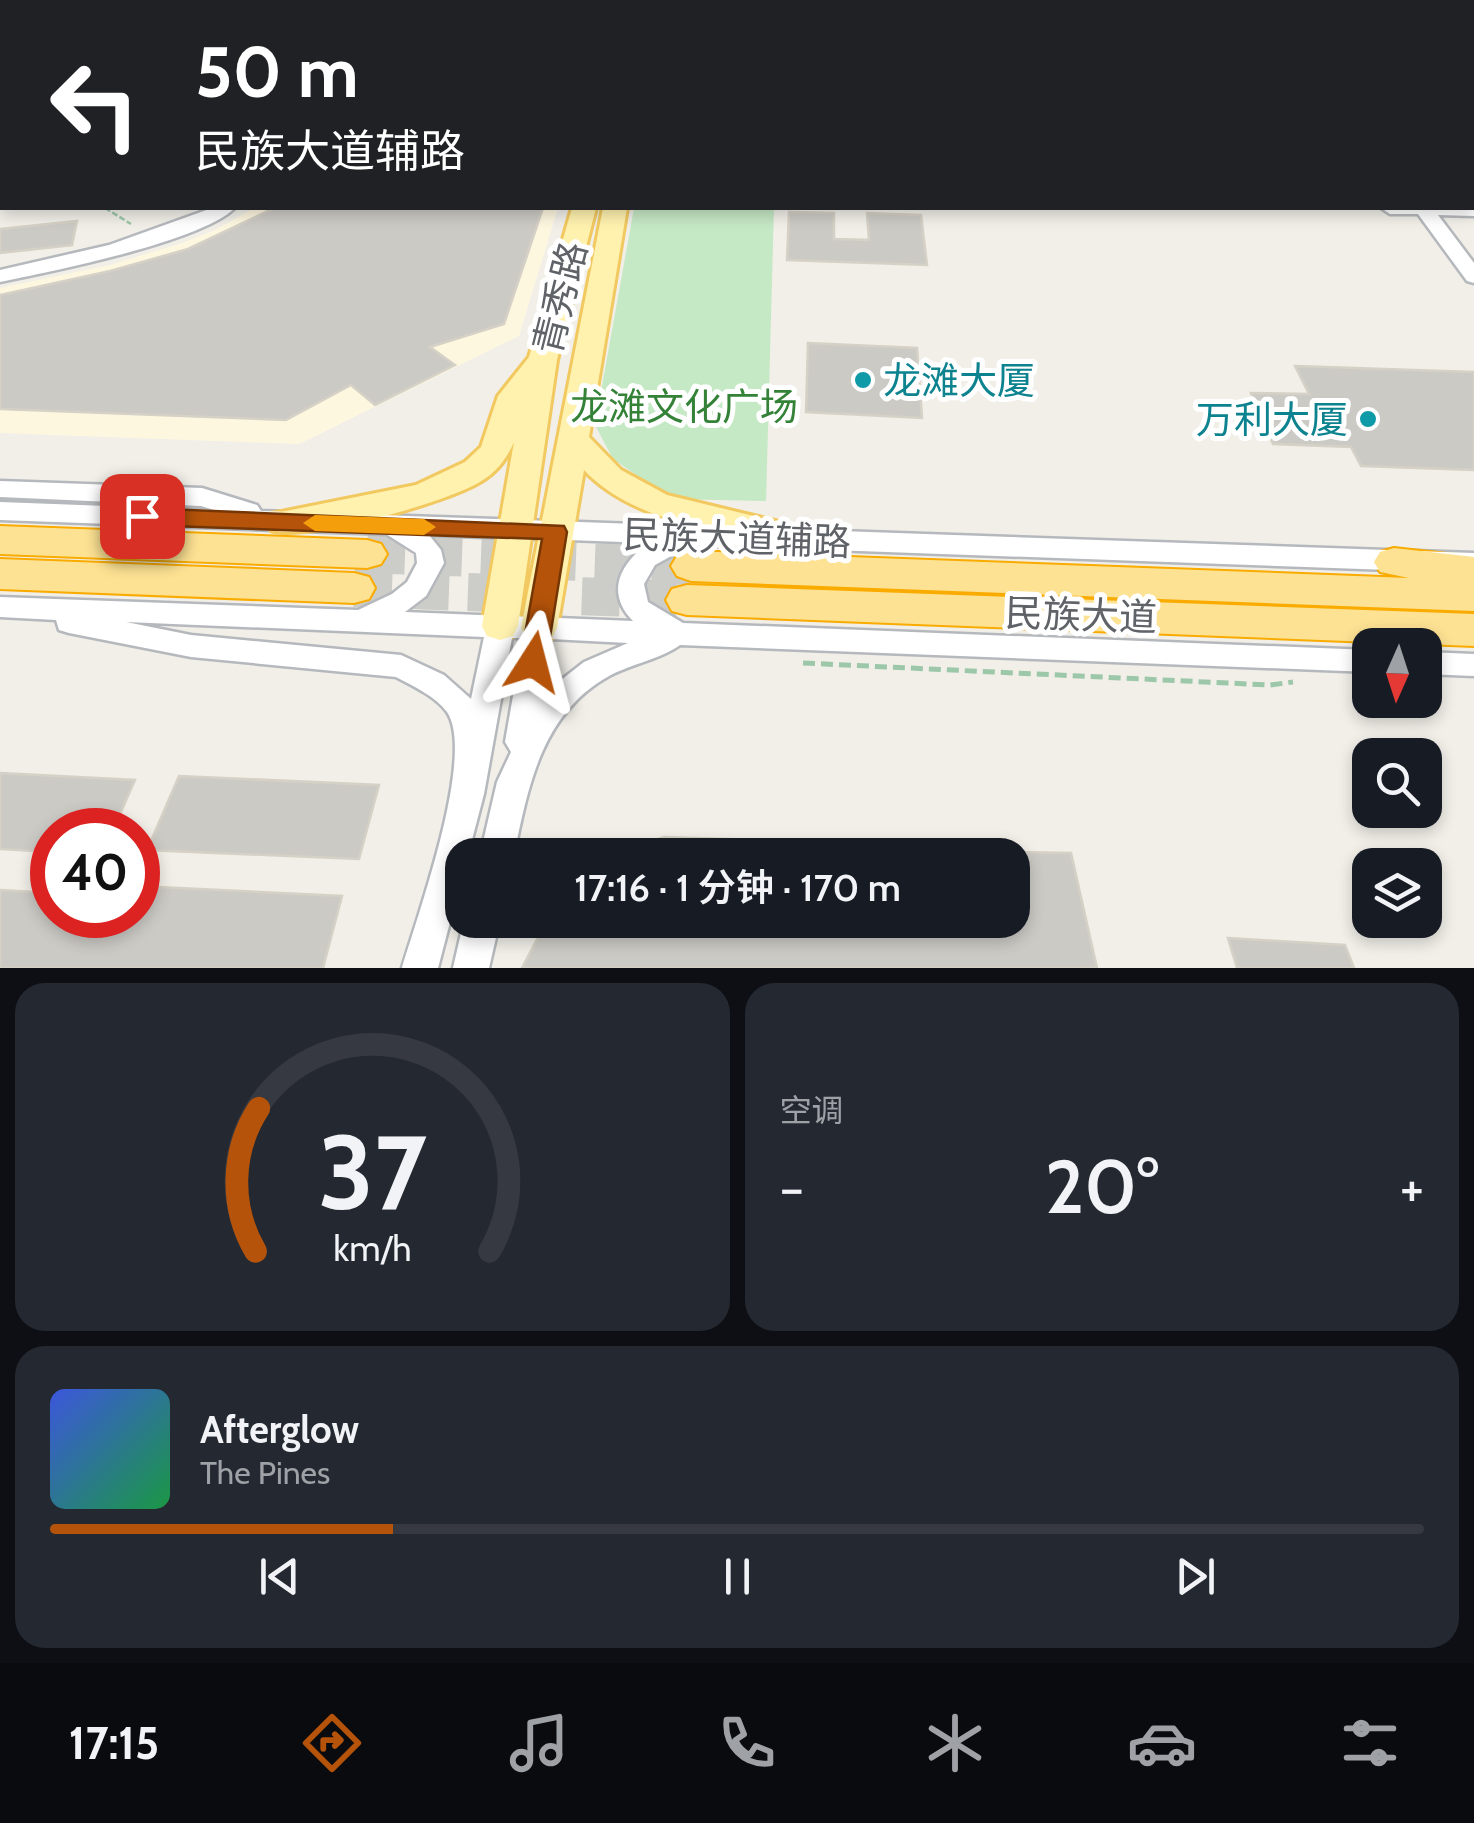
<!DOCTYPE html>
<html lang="zh">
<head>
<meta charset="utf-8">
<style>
  :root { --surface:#171b24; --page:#242831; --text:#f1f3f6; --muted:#9ea1a6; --line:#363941; --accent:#b45309 }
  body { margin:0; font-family:Cabin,"Noto Sans SC",sans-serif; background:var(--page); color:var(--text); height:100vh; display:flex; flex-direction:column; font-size:38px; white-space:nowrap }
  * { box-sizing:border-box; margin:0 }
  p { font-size:32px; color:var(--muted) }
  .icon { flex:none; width:55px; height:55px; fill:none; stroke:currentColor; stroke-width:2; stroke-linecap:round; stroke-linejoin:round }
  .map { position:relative; height:968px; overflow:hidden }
  .drawer { display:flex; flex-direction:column; gap:15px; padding:15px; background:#0d0f14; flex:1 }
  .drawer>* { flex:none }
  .top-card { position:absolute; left:0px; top:0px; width:1475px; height:210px; box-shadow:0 5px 15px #0003; background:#202124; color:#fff; overflow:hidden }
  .needle { width:65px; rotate:183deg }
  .tools { position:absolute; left:1352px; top:628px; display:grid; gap:20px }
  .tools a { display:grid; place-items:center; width:90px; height:90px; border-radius:20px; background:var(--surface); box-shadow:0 5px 15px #0003; font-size:50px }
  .speed { position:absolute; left:30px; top:808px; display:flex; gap:20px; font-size:50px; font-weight:700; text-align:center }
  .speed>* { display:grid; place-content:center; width:130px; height:130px; border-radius:50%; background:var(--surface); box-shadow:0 5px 15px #0003; line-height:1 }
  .speed .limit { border:15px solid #d22; background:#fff; color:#111 }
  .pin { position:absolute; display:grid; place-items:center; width:85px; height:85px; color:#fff; margin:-42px; border-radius:20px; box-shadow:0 5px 15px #0006 }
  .me { position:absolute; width:110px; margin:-55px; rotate:9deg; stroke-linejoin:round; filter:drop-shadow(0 0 8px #0008) }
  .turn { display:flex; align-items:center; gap:35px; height:210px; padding:0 30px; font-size:45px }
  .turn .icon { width:130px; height:130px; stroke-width:2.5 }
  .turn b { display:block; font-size:70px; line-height:85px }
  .big { font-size:75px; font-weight:600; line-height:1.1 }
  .drawer .widget { flex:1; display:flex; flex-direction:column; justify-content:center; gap:15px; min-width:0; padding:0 35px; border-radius:30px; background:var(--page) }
  .drawer .dial { align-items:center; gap:0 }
  .dial svg { height:260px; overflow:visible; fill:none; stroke:var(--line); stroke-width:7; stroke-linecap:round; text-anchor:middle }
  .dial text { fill:var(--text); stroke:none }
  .song { display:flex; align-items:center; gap:30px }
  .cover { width:120px; height:120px; border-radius:15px; background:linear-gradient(135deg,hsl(230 70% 55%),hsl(140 70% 35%)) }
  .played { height:10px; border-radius:5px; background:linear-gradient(90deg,var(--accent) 25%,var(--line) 25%) }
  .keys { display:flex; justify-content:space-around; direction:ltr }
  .heat { display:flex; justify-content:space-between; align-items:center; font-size:55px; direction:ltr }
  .drawer .tiles { flex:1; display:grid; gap:15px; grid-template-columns:1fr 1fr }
  .widget:last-child { grid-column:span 2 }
  .trip { position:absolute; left:445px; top:838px; width:585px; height:100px; border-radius:30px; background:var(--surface); box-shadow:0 5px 15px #0003; font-weight:600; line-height:100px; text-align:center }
  .tab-bar { display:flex; height:160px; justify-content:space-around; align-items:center; background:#090b0e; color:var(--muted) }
  .tab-bar .icon { width:70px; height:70px }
  .tab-bar .current { color:var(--accent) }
  .tab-bar b { font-size:45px; color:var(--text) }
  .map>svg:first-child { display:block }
</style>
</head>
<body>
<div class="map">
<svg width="1474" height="968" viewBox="0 0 1474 968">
  <rect width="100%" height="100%" fill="#f1efe8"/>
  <path fill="#fef7e0" d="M254 208H558L519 336 299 444 0 433V288L110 265 182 243 215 230Z"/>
  <path fill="#c5e8c5" d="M887 0H1474V94L1472 2Z
    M634 208H774L766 501 671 499 613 459 595 425Z"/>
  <path fill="#cccac5" stroke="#d6d1c6" stroke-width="2.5" d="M274 208H543L504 324 430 347 455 365 375 405 351 385 286 420 0 409V295L110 271 188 249Z
    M789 212 834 213V239L869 240 867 213 921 215 927 265 787 260Z
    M77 221 72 245 0 253V229Z
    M808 343 917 348 922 418 806 412Z
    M1295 366 1474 372V470L1361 466 1351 447 1273 444 1251 393 1309 394Z
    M0 773 135 780 113 830H52V852L0 849Z
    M179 776 379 785 359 859 147 850Z
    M664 837 758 840V855H621L620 851Z
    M1012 852 1071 853 1097 968H522L547 920H1012Z
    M138 886 342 896 323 968H0V890L52 893V915H138Z
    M1228 938 1345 945 1354 968H1237Z"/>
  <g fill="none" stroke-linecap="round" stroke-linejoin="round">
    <path stroke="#ccccc8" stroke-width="38" stroke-dasharray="38 19" stroke-linecap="butt" d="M367 554 691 566
      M354 588 687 600"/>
    <defs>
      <path id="minor" d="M28 0H92L27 2Z
        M333 0H491L492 2H335Z
        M1182 0H1196L1197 2H1183Z
        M1372 0H1388L1389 2H1374Z
        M0 2H5L0 11Z
        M1474 204V216L1438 215 1474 263V283L1467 281 1418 214H1390L1381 208H1472Z
        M212 208H235C200 242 53 271 0 282V270L109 245Z
        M0 481 202 488 257 505 261 511 1474 553V573L691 545 655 565 644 584 648 602 683 623 1370 650V672L680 645C661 659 631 664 609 676 542 713 528 786 514 855H480L497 782 511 752 505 742 523 638H512L484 794 468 855H462V876L438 968H402C417 917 476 755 447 712 435 696 413 686 396 677L191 657 69 633 59 630 56 620 0 617V597L358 610 392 594 407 582 417 563 416 553 386 534 0 520V502L214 510 201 506 0 497ZM429 535 649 543C620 563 605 593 633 621L405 612 426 596 444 563 441 550ZM126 622 484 637 471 699 444 675 401 655 191 635ZM551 639 628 643 584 662 543 694Z
        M1425 652 1474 654V676L1425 674Z
        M464 920H500L489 968H453Z"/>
      <path id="major" d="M630 0H648V2H630Z
        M572 208H596L557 360 518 626 513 636 500 640 487 636 482 626 514 442C508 456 499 469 486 478 453 502 309 541 271 530L266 522 271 514 416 485 465 462 481 447 498 396 529 357Z
        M603 208H627L589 437 621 470 667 495 808 529 820 532 825 541 820 550 808 553C737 535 635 525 584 470L557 628 552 638 539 642 526 638 521 628Z"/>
      <path id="highway" d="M0 526 367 540 381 544 387 554 381 564 367 568 0 554Z
        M1394 548 1474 557V611L691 581 677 576 671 566 677 556 691 551 1409 578 1380 572 1374 562 1380 552Z
        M0 559 354 573 369 577 375 588 369 599 354 603 0 589Z
        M687 585 1474 614V646L687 615 672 611 666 600 672 589Z"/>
    </defs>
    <use href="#minor" stroke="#b5b8bc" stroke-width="5"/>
    <use href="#major" stroke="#f2c960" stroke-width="6"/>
    <use href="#highway" stroke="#f9ab00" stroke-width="4"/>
    <path stroke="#9cc7a9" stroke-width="2.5" stroke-dasharray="6 2.5" stroke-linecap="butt" d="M105 208 131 224"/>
    <path stroke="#9cc7a9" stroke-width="5" stroke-dasharray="12 6" stroke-linecap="butt" d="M803 663 1270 685 1293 682"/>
    <use href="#minor" fill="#fff" fill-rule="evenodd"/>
    <use href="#major" fill="#fff2af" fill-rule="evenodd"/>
    <use href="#highway" fill="#fde293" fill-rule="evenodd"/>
  </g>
  <path fill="#b45309" stroke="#753606" stroke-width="2.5" d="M142 508 564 526 567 532 546 662 543 669 533 672 524 669 520 662 542 539 142 525 130 516Z"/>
  <path fill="#f59e0b" d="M315 515 424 519 436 527 424 535 315 531 303 523Z"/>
  <g fill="#0f9aa8" stroke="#fff" stroke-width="4">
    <circle cx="863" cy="380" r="10"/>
    <circle cx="1368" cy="419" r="10"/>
  </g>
  <g text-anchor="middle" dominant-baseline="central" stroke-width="10" stroke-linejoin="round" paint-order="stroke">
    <g font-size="38" fill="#5f6368" stroke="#fff">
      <text transform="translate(560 298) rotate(-76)">青秀路</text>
      <text transform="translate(737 538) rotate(2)">民族大道辅路</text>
      <text transform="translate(1081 615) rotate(2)">民族大道</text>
    </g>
    <g font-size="38" fill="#0d838f" stroke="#fff" text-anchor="start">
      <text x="883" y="380">龙滩大厦</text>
      <text x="1348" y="419" text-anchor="end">万利大厦</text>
    </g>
    <g font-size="38" fill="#348238" stroke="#fff">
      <text x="684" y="406">龙滩文化广场</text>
    </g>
  </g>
</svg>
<div class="tools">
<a><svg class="needle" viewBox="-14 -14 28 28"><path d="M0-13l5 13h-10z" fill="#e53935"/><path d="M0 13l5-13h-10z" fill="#9ea1a6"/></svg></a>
<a><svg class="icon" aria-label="search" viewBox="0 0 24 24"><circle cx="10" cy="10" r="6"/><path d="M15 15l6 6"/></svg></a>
<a><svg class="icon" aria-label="layers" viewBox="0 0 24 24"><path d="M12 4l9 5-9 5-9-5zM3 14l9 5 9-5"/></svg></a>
</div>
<div class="speed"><div class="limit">40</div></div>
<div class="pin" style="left:142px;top:516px;background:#d93025"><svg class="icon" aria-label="arrive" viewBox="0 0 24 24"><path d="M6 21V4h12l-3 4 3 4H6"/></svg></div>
<svg class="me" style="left:533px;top:662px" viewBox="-20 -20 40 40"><path d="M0-17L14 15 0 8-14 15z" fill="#b45309" stroke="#fff" stroke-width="4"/></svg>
<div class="trip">17:16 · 1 分钟 · 170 m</div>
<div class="top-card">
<div class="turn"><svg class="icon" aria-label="left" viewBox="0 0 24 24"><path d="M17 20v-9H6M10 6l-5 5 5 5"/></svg><div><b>50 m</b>民族大道辅路</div></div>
</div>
</div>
<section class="drawer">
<div class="tiles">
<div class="widget dial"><svg viewBox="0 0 100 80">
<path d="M14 69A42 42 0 1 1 86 69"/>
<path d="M14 69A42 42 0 0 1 15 25" stroke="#b45309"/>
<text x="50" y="56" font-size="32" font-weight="700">37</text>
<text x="50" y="72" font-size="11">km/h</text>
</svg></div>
<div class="widget"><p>空调</p>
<div class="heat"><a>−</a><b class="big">20°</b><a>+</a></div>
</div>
<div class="widget">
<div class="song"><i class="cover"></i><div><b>Afterglow</b><p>The Pines</p></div></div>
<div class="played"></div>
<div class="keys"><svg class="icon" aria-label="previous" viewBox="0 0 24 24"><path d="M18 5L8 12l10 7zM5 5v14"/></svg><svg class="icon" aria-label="pause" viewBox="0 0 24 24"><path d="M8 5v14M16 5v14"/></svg><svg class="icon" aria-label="next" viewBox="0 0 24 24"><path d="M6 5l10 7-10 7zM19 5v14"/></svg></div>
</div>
</div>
</section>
<nav class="tab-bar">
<b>17:15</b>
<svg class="icon current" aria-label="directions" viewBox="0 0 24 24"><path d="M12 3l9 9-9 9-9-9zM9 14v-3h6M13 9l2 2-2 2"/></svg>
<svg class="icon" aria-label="music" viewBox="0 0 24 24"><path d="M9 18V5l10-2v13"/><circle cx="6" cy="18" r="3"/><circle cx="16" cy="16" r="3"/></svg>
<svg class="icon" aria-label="phone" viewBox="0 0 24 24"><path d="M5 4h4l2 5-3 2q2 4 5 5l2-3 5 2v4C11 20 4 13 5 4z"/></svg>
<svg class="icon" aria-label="climate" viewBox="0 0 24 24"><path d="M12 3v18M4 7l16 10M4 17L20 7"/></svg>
<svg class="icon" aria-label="car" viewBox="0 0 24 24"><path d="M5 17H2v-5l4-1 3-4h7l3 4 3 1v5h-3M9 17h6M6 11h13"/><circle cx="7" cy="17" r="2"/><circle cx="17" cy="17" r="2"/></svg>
<svg class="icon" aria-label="filters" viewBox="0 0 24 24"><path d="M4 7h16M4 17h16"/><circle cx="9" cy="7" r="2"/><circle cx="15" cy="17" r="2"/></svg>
</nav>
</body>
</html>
